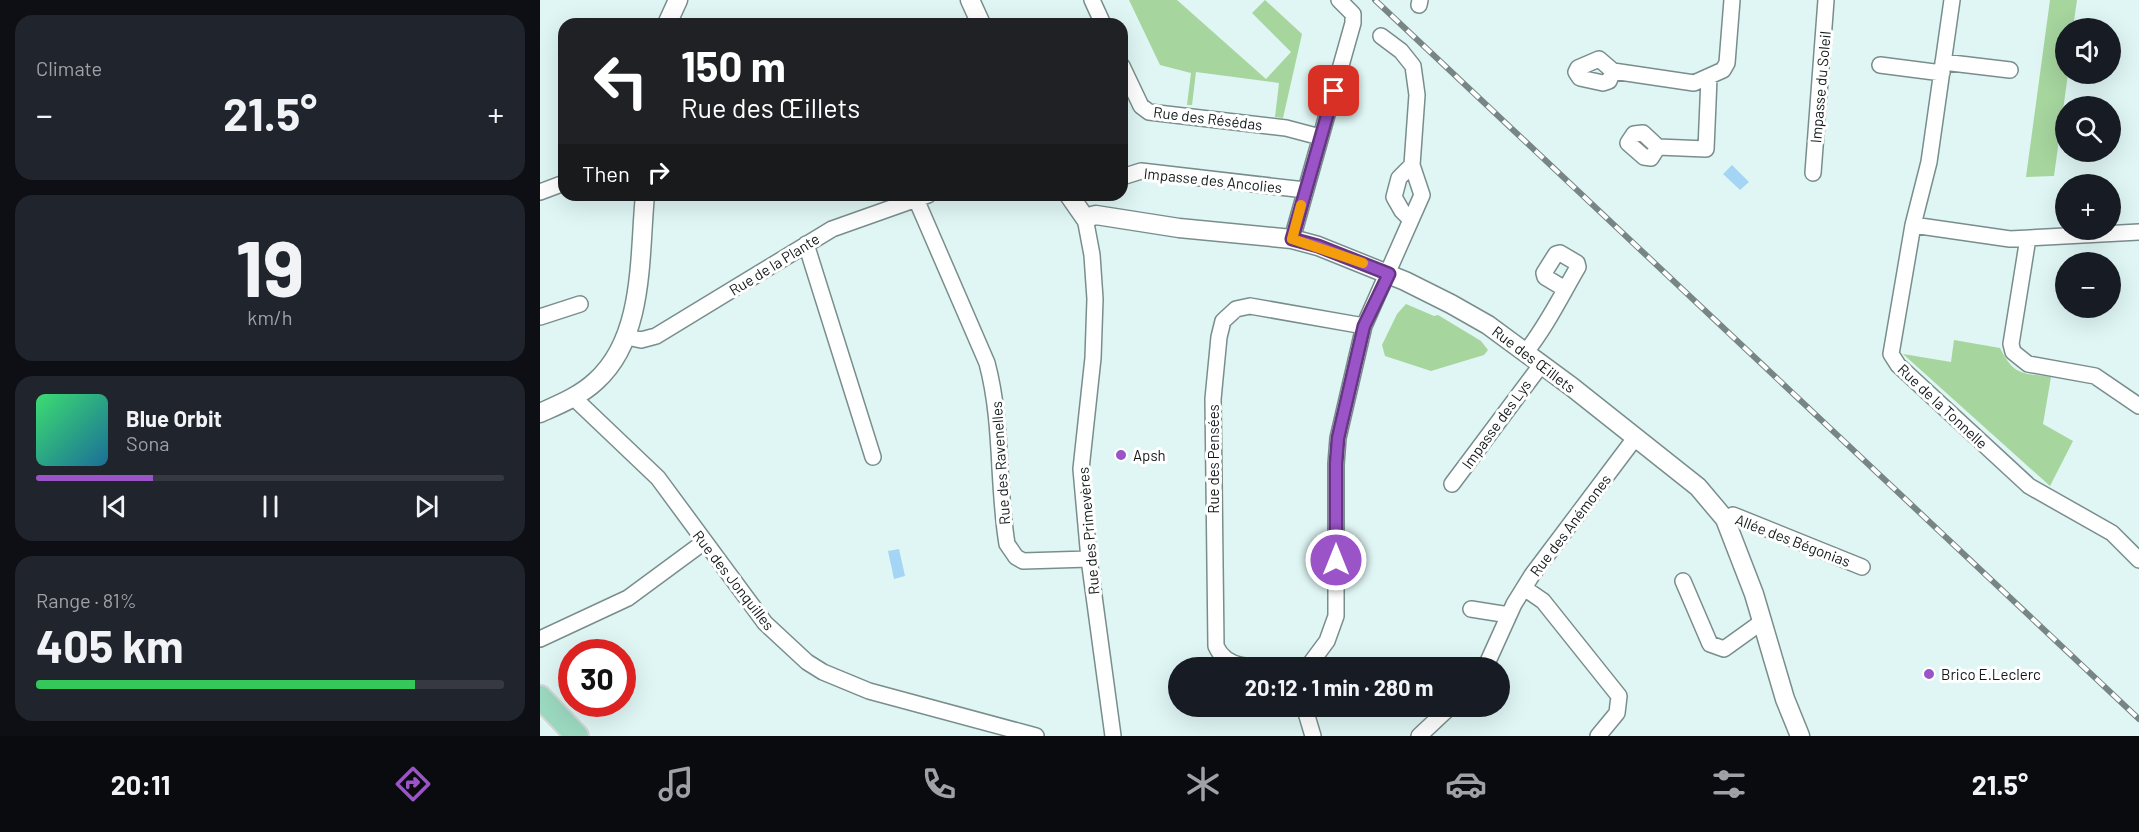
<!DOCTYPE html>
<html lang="en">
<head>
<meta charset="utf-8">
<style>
  :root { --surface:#171b24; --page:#20242c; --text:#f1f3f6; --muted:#9ea1a6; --line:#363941; --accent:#9b54c8 }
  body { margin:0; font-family:Barlow,sans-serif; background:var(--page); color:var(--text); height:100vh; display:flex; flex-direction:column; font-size:22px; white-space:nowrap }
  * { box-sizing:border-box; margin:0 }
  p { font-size:20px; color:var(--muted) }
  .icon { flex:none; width:33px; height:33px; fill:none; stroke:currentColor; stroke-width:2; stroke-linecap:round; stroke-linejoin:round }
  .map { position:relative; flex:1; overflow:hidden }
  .details { display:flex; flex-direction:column; gap:15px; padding:15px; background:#0d0f14; width:540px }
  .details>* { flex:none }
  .banner { position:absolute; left:18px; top:18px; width:570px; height:183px; border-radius:18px; box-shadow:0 6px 24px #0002; background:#202124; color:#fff; overflow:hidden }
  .fabs { position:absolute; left:1515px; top:18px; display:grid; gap:12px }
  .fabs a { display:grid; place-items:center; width:66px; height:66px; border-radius:50%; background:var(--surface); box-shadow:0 6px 24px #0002; font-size:30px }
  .speed { position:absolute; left:18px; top:639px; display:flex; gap:12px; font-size:30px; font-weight:700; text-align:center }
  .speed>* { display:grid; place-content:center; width:78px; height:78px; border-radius:50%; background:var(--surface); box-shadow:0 6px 24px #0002; line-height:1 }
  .speed .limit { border:9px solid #d22; background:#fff; color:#111 }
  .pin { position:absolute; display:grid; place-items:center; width:51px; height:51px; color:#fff; margin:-26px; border-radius:12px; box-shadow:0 3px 9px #0006 }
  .me { position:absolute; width:66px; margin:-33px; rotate:0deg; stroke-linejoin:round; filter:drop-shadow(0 0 4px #0008) }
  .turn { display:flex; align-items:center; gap:21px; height:126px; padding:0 24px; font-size:27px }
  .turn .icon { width:78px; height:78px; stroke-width:2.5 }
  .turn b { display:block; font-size:42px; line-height:51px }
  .then { display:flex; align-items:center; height:57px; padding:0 24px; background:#0003; gap:12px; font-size:22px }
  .big { font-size:45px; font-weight:700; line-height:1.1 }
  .details .card { flex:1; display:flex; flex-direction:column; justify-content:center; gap:9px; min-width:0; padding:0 21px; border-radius:18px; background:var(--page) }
  .details .dial { align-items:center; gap:0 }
  .dial b { font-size:78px; line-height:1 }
  .song { display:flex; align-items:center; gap:18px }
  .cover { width:72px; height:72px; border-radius:9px; background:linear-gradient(135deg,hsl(140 70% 55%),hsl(200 70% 35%)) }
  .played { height:6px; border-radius:3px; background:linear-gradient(90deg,var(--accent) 25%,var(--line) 25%) }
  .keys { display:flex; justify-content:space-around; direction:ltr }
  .heat { display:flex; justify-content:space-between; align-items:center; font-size:33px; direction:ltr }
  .charge { height:9px; border-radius:4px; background:linear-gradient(90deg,#34c759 81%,var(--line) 0) }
  .trip { position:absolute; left:628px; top:657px; width:342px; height:60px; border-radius:30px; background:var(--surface); box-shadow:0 6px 24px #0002; font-weight:700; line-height:60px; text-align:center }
  .tabs { display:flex; height:96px; justify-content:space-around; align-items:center; background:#090b0e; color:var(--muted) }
  .tabs .icon { width:42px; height:42px }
  .tabs .selected { color:var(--accent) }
  .tabs b { font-size:27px; color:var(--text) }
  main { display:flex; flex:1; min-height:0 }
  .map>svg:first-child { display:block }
</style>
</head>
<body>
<main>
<section class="details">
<div class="card"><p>Climate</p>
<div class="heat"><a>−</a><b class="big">21.5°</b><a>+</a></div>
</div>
<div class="card dial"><b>19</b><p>km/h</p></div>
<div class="card">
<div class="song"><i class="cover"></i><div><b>Blue Orbit</b><p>Sona</p></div></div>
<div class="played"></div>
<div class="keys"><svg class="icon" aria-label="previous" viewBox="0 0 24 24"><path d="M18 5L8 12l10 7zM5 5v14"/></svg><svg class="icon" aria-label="pause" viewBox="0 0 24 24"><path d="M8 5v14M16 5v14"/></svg><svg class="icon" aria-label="next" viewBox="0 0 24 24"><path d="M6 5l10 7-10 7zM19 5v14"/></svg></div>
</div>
<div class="card"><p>Range · 81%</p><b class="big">405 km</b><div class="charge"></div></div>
</section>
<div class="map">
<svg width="1599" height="736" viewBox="0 0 1599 736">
  <rect width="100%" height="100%" fill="#dff6f4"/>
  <path fill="#a6d59e" d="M589 0H637L726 79 751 52 712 13 725 0 762 34 743 118 735 117 739 83 656 72 652 105H647L651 73 620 65Z
    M1510 0H1537L1533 28H1526L1528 74 1514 176 1486 177Z
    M866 304 894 316 898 315 941 341 948 350 944 355 891 371 845 356 842 345 857 314Z
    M1414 340 1460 348C1474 376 1482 373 1511 377L1503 424 1533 441 1510 486 1363 354 1411 362Z"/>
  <path fill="#a5d5f5" d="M1192 165 1209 182 1200 190 1183 174Z
    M359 549 365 576 354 579 348 551Z"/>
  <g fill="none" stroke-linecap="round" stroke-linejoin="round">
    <defs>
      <path id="minor" d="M552 0 563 24
        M1412 0 1389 162 1373 225 1351 354 1358 365 1489 486 1572 533 1599 560
        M879 5 880 0
        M1403 62 1470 70
        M1340 65 1402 73
        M582 66 601 106 609 112 746 128 780 137
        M1073 71 1069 81 1063 83 1040 78 1036 72 1038 68 1059 59 1073 71 1154 83 1183 70 1187 63 1192 0
        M1103 133 1118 147 1111 158 1104 157 1088 143 1094 134Z
        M1118 147 1166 149 1169 78
        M1273 173 1286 0
        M582 177 601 171 765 190
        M0 192 24 183
        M376 199 447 363C463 423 457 484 467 544L476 557 483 561 549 559
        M545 218 552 255 555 299 553 358 541 469 549 559 573 736
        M871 220 862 211 854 197 859 178 872 165
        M1373 225 1470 239 1599 232
        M1488 238 1471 344 1473 352 1488 364 1555 376 1599 406
        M752 239 813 23V14L799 0
        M266 244 333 457
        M0 317 40 304
        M87 337 101 340 116 336 292 229 388 195
        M985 353C1006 327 1021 296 1038 267L1037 263 1020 253 1016 254 1004 273 1005 277 1025 289
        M34 398 118 478 225 623 267 662 283 672 329 691 496 736
        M912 484 1001 365
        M1185 519 1193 515 1322 567
        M1143 581 1170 644 1184 649 1223 621
        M984 588 1003 601 1079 696 1077 713 1058 736
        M931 609 969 615
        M0 639 88 598 164 542
        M767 667C738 662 690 679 676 646L673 399 679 337 683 321 696 309 710 306 824 326
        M767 668 787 641 796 616V464L798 438 824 326 882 195 872 165 877 95 873 66 861 51 841 36
        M945 668 974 604 992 575 1095 438
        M764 706 773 736
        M879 736 911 706"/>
      <path id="tertiary" d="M430 0 441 24
        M127 24 138 0
        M529 195 545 218 556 215 639 228 752 239 778 246 865 281 911 304 948 325 1032 387 1158 487 1185 519 1214 594 1245 699 1260 736
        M0 413C20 404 40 396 56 381 105 337 99 255 105 195"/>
      <path id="primary" d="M0 697 37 736"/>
    </defs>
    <use href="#minor" stroke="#798e8c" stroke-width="18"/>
    <use href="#tertiary" stroke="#798e8c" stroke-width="21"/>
    <use href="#primary" stroke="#d4d6d6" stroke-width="26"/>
    <use href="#minor" stroke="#fff" stroke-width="15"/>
    <use href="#tertiary" stroke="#fff" stroke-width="18"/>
    <use href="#primary" stroke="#9bd8c0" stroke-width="22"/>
    <defs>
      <path id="rail" d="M835 0 1599 719"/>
    </defs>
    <use href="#rail" stroke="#778684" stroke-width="6"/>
    <use href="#rail" stroke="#fff" stroke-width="4" stroke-dasharray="11" stroke-linecap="butt"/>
  </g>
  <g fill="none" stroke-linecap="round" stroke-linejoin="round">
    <defs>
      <path id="route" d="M794 91 752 239 778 246 849 274 824 326 798 438 796 464V560"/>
    </defs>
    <use href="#route" stroke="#653782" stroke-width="15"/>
    <use href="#route" stroke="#9b54c8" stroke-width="10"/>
    <path stroke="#f59e0b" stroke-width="10" d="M761 205 752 239 823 263"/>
  </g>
  <g fill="#9b54c8" stroke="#fff" stroke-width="2">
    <circle cx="581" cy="455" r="6"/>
    <circle cx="1389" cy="674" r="6"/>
  </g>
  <g text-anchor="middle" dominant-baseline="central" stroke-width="6" stroke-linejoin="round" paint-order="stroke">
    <g font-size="15" fill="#121a19" stroke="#fff">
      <text transform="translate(1280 87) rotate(-85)">Impasse du Soleil</text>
      <text transform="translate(668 118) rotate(7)">Rue des Résédas</text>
      <text transform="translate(673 180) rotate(6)">Impasse des Ancolies</text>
      <text transform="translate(234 264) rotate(-32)">Rue de la Plante</text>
      <text transform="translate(994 359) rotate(37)">Rue des Œillets</text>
      <text transform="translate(1403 406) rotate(43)">Rue de la Tonnelle</text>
      <text transform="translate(956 424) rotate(-54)">Impasse des Lys</text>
      <text transform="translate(673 459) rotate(-90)">Rue des Pensées</text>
      <text transform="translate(460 463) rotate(-94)">Rue des Ravenelles</text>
      <text transform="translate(1030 525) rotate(-53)">Rue des Anémones</text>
      <text transform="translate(548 531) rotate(-95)">Rue des Primevères</text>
      <text transform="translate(1253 540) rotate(21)">Allée des Bégonias</text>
      <text transform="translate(194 580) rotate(52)">Rue des Jonquilles</text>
    </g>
    <g font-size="15" fill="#121a19" stroke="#fff" text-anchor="start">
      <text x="593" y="455">Apsh</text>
      <text x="1401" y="674">Brico E.Leclerc</text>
    </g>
  </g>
</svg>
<div class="fabs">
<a><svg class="icon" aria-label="sound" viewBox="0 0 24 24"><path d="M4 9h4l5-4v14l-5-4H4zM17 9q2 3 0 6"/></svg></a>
<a><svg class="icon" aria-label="search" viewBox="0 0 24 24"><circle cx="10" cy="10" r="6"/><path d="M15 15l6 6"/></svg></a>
<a>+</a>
<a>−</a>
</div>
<div class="speed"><div class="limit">30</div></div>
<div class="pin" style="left:794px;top:91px;background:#d93025"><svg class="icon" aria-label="arrive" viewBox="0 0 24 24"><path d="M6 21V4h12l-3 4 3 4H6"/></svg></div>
<svg class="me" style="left:796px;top:560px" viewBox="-20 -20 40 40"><circle r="17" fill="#9b54c8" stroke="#fff" stroke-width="3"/><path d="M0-11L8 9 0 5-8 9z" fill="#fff"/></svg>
<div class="trip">20:12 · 1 min · 280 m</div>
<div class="banner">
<div class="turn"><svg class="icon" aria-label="left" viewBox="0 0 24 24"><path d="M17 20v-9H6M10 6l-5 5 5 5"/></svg><div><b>150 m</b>Rue des Œillets</div></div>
<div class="then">Then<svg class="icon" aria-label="right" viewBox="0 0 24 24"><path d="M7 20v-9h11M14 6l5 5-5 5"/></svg></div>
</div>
</div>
</main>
<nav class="tabs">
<b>20:11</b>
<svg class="icon selected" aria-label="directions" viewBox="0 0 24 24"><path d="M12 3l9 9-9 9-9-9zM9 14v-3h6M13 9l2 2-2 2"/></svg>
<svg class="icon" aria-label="music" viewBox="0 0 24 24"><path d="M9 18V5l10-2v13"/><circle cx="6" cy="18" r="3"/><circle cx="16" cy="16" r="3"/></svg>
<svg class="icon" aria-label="phone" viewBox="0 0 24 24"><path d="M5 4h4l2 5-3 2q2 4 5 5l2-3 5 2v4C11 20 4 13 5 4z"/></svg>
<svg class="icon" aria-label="climate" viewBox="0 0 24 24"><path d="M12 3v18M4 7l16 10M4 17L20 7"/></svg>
<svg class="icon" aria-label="car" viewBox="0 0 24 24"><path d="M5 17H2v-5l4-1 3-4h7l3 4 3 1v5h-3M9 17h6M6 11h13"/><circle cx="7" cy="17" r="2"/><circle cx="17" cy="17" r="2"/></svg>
<svg class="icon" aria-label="filters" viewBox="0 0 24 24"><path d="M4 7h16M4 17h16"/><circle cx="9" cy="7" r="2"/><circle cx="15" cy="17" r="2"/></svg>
<b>21.5°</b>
</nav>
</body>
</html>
